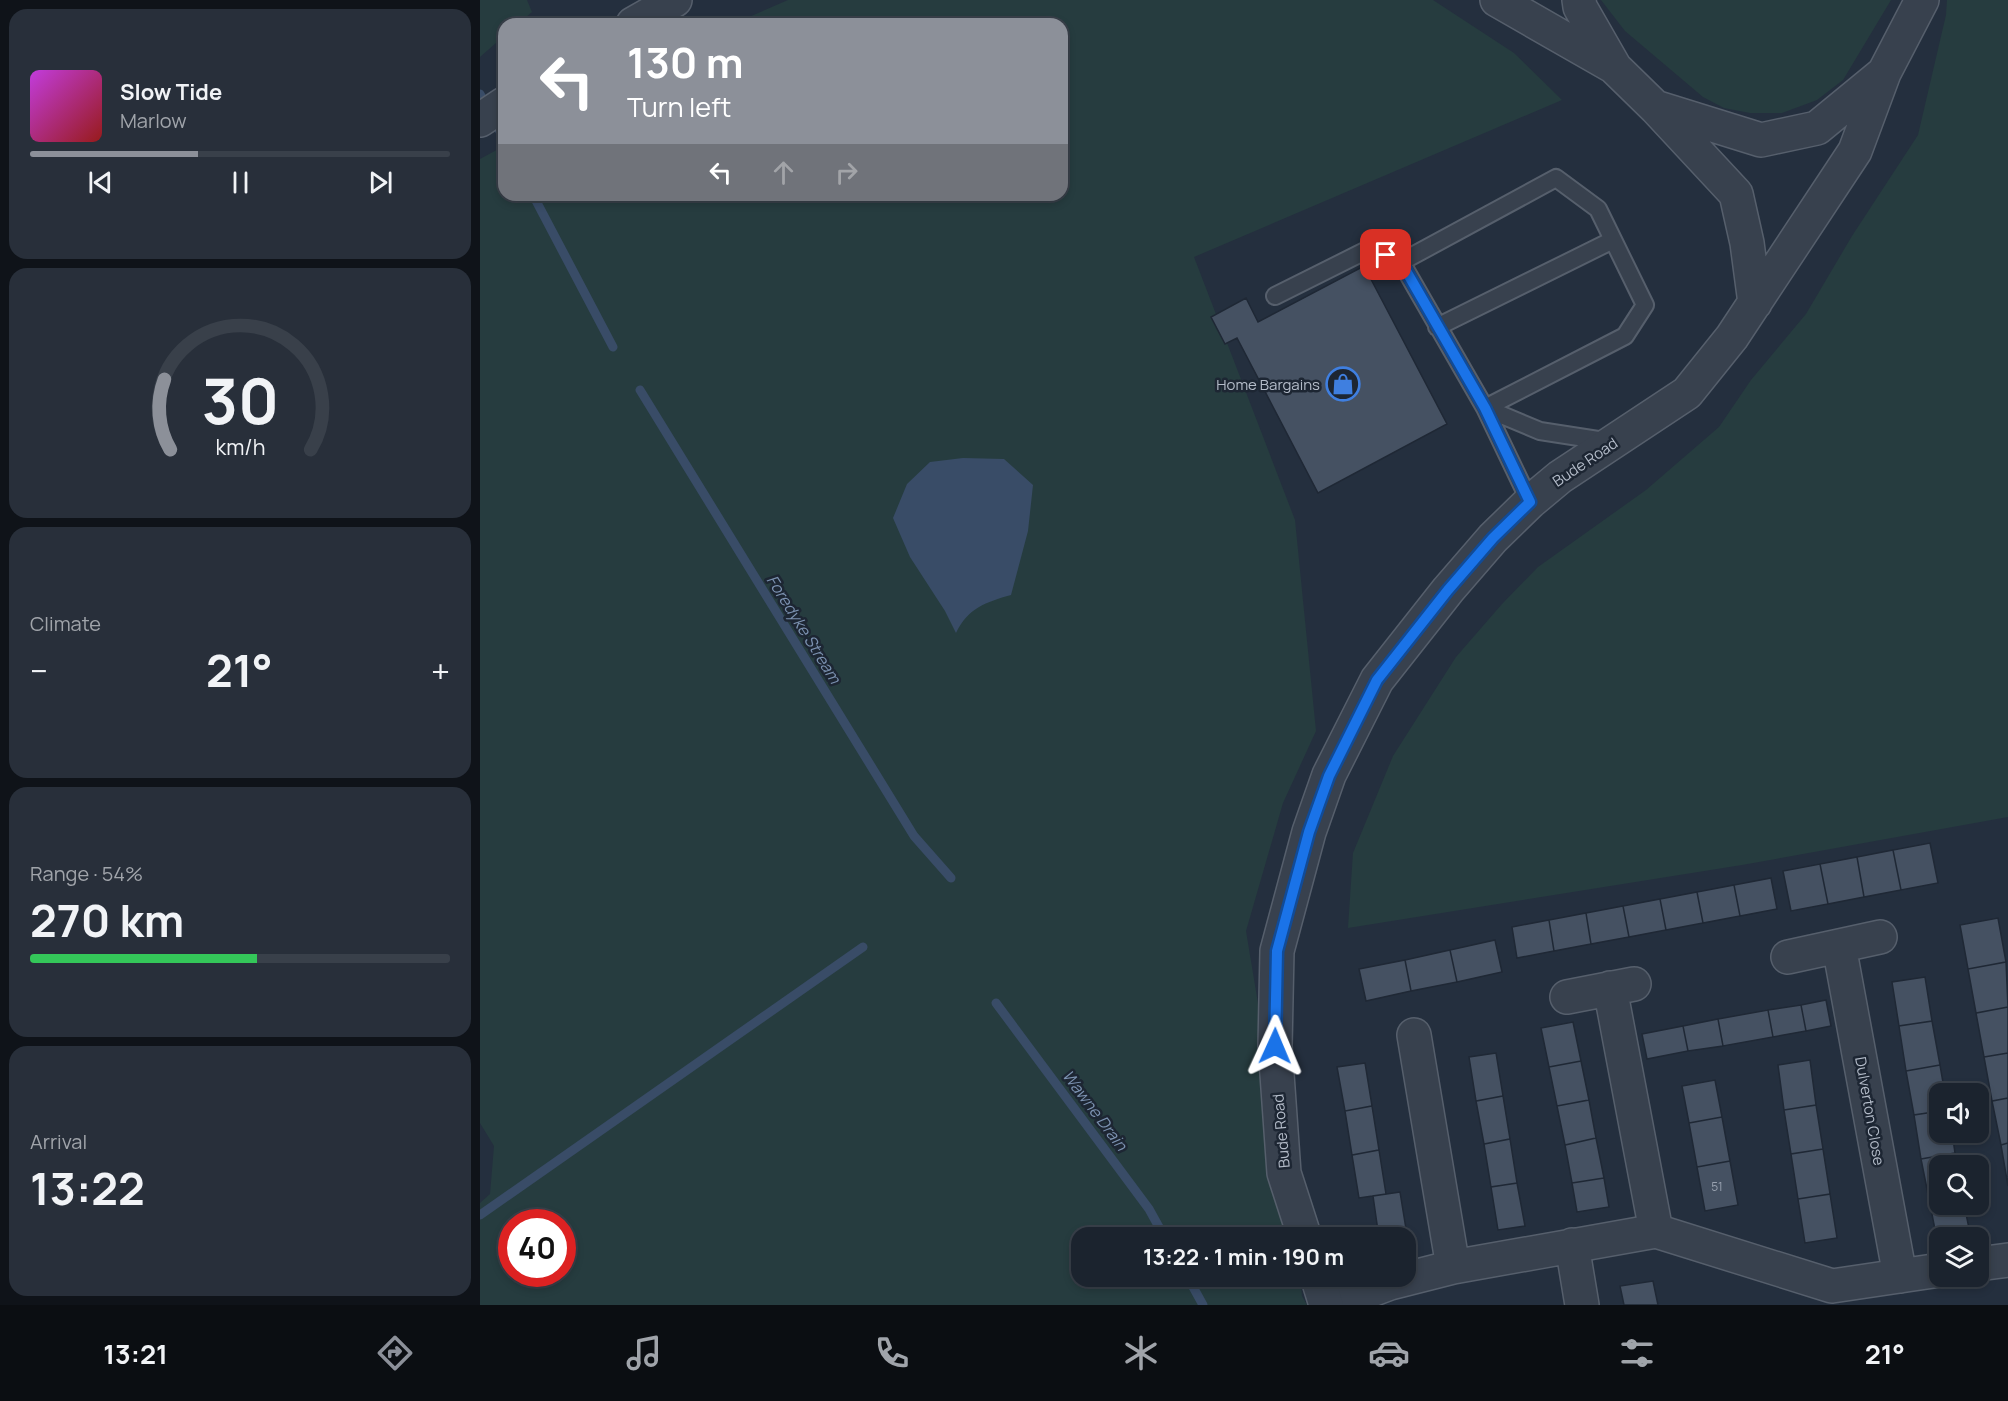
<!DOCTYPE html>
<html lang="en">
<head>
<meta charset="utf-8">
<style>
  :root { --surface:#1b232e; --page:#282f3a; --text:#f1f3f6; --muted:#a0a4aa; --line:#39404a; --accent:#8c9099 }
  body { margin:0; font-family:Manrope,sans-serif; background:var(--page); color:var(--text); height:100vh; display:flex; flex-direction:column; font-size:22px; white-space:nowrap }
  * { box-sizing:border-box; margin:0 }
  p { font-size:20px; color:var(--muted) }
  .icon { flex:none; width:33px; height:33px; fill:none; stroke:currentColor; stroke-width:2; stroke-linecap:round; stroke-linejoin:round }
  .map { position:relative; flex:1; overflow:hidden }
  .drawer { display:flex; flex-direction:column; gap:9px; padding:9px; background:#0f1319; width:480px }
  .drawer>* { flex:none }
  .guide { position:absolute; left:18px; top:18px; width:570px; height:183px; border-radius:18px; box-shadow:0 3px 9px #0003,0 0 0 2px var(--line); background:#8c9099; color:#fff; overflow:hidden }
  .controls { position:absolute; left:1449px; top:1083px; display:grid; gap:12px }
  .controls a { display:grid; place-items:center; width:60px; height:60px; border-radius:12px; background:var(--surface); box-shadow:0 3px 9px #0003,0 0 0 2px var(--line); font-size:30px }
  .speed { position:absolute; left:18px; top:1209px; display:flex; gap:12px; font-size:30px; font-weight:700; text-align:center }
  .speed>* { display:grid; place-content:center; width:78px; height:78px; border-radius:50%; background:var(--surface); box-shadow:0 3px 9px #0003,0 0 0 2px var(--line); line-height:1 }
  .speed .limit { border:9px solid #d22; background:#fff; color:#111 }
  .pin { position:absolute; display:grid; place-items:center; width:51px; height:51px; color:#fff; margin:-26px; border-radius:12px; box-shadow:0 3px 9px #0006 }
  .me { position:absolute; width:66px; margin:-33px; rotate:1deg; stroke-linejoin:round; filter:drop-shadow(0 0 4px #0008) }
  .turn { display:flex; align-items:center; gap:21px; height:126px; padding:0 30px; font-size:27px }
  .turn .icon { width:78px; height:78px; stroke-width:2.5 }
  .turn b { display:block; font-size:42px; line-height:51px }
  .lanes { display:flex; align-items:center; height:57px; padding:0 30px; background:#0003; justify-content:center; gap:30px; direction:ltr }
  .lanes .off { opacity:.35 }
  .big { font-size:45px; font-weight:700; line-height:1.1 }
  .drawer .tile { flex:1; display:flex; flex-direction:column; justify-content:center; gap:9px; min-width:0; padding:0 21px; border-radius:18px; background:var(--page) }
  .drawer .dial { align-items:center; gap:0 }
  .dial svg { height:156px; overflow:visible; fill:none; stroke:var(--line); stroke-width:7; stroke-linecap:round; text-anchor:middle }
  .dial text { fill:var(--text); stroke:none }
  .song { display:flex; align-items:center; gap:18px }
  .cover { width:72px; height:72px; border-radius:9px; background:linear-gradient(135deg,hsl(290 70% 55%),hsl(0 70% 35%)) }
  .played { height:6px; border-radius:3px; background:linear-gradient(90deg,var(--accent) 40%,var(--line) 40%) }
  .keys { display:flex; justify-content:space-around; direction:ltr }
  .heat { display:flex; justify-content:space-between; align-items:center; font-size:33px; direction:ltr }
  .charge { height:9px; border-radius:4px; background:linear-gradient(90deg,#34c759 54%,var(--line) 0) }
  .trip { position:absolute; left:591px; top:1227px; width:345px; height:60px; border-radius:18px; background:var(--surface); box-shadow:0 3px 9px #0003,0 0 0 2px var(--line); font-weight:700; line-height:60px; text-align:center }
  .menu { display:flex; height:96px; justify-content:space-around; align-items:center; background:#0b0e12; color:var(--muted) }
  .menu .icon { width:42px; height:42px }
  .menu .current { color:var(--accent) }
  .menu b { font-size:27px; color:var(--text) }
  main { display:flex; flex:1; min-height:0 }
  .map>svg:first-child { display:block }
</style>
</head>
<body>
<main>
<section class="drawer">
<div class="tile">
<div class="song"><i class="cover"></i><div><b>Slow Tide</b><p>Marlow</p></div></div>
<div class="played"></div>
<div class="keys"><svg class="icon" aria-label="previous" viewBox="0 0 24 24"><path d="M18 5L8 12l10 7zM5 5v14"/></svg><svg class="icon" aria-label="pause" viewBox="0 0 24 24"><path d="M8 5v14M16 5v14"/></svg><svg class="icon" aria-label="next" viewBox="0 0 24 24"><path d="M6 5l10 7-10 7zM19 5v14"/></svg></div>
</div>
<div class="tile dial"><svg viewBox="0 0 100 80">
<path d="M14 69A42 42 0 1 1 86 69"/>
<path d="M14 69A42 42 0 0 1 11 33" stroke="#8c9099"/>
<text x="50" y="56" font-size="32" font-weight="700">30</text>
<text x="50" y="72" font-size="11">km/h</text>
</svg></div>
<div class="tile"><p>Climate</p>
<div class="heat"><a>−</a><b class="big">21°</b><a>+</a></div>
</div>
<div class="tile"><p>Range · 54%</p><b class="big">270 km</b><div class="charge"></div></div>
<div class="tile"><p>Arrival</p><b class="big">13:22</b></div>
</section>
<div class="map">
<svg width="1528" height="1305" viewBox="0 0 1528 1305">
  <rect width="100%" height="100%" fill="#242f3e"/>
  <path fill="#263c3f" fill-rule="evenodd" d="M0 0H47L52 12 38 24H24V36L0 57Z
    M308 0H953L1034 53 1082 100 714 257 815 520 836 731 803 803 766 931 803 1154 814 1237 602 1238V1276L820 1277 822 1296 827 1305H0V1203L10 1194 14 1146 0 1123V159L24 146V195H582V24H253ZM32 1222H82V1274H32Z
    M1121 0H1411L1363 80 1337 100 1302 113H1270L1244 108 1223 97 1145 31Z
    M1467 0H1528V817L1262 865 868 928 873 853 913 756 976 657 1022 604 1058 567 1166 490 1239 427 1271 380 1326 314 1372 236 1438 135 1466 15Z"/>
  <path fill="#394c67" d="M483 458 524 459 553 485 548 531 531 595C506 602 488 608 476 633L465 611 430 557 413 518 427 484 450 462Z"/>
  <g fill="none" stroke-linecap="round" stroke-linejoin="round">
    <path stroke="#394c67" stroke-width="9" d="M0 94 24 139
      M53 195 133 347
      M160 390 434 836 471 878
      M516 1003 669 1209 685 1238
      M0 1215 383 947
      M707 1276 723 1305"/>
  </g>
  <path fill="#455162" stroke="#1f2835" stroke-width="1.5" d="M884 266 967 424 838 493 757 338 745 344 731 317 766 298 778 322Z
    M1450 843 1458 883 1421 890 1413 850Z
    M1413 850 1421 890 1384 897 1377 857Z
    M1377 857 1384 897 1348 904 1340 864Z
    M1340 864 1348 904 1311 911 1303 871Z
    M1291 878 1297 909 1260 916 1254 885Z
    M1254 885 1260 916 1223 923 1217 892Z
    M1217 892 1223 923 1186 930 1180 899Z
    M1180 899 1186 930 1149 937 1143 906Z
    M1143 906 1149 937 1111 944 1106 913Z
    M1106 913 1111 944 1074 951 1069 920Z
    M1518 918 1526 962 1488 969 1480 925Z
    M1069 920 1074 951 1037 958 1032 927Z
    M1015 940 1022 972 977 982 970 950Z
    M970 950 977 982 931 991 925 960Z
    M925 960 931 991 886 1001 879 969Z
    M1526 962 1528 1007 1496 1013 1488 969Z
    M1445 977 1452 1021 1419 1026 1412 982Z
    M1346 1000 1351 1026 1326 1031 1321 1005Z
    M1321 1005 1326 1031 1293 1037 1288 1010Z
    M1528 1007V1053L1504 1057 1496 1013Z
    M1288 1010 1293 1037 1243 1046 1238 1019Z
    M1238 1019 1243 1046 1208 1051 1203 1026Z
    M1452 1021 1460 1065 1426 1071 1419 1026Z
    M1093 1022 1101 1061 1069 1067 1061 1028Z
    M1203 1026 1208 1051 1167 1059 1162 1034Z
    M1016 1053 1023 1096 996 1101 989 1057Z
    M1528 1053V1098L1512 1101 1504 1057Z
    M1330 1060 1336 1105 1304 1110 1298 1065Z
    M1101 1061 1109 1100 1077 1106 1069 1067Z
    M885 1063 892 1106 865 1111 857 1067Z
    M1460 1065 1465 1094H1460V1111L1434 1115 1426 1071Z
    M1235 1080 1242 1117 1209 1123 1202 1086Z
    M1023 1096 1030 1139 1004 1144 996 1101Z
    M1528 1098V1143L1521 1145 1512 1101Z
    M1109 1100 1116 1138 1085 1145 1077 1106Z
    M1336 1105 1343 1149 1311 1154 1304 1110Z
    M892 1106 899 1150 872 1155 865 1111Z
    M1460 1111V1132H1472L1475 1153 1441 1159 1434 1115Z
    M1242 1117 1250 1161 1217 1167 1209 1123Z
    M1116 1138 1124 1178 1092 1183 1085 1145Z
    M1030 1139 1037 1183 1011 1187 1004 1144Z
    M1528 1143V1186L1521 1145Z
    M1343 1149 1350 1194 1318 1199 1311 1154Z
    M899 1150 906 1194 879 1198 872 1155Z
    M1475 1153 1477 1166H1460V1202L1450 1204 1441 1159Z
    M1250 1161 1258 1205 1225 1211 1217 1167Z
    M1124 1178 1129 1207 1097 1212 1092 1183Z
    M1037 1183 1045 1226 1018 1230 1011 1187Z
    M920 1192 927 1235 899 1238 893 1196Z
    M1350 1194 1357 1238 1325 1243 1318 1199Z
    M1460 1202V1204H1484L1490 1233 1460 1238 1457 1240 1450 1204Z
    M1173 1281 1178 1305H1144L1140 1286Z"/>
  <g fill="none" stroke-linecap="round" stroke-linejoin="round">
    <defs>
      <path id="service" d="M795 296 891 248 921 262
        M957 327 1133 240
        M1005 408 1145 336 1165 305 1118 209 1076 178 921 262 1005 408 1050 502
        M1005 408 1060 431 1131 442"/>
      <path id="minor" d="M1359 946 1420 1276
        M1308 957 1400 937
        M1130 988 1176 1231
        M1087 997 1154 984
        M934 1035 973 1267
        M1092 1245 1102 1305
        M1498 1264 1528 1260
        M852 1305 910 1283 973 1267 1176 1231 1352 1286 1460 1270"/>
      <path id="tertiary" d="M1017 0 1134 67
        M1099 0 1100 7 1135 68 1176 108 1256 194 1267 243 1275 303
        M153 24 195 0
        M1178 108 1281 140 1337 128 1404 73 1442 0
        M0 120 24 104
        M825 1238 804 1173 795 1046 797 951 829 832 849 775 897 680 968 590 1013 538 1050 502 1080 477 1207 393 1252 337 1375 151 1404 73
        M837 1276 846 1305"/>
    </defs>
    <use href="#service" stroke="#565f6c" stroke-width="20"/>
    <use href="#minor" stroke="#565f6c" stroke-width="36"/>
    <use href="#tertiary" stroke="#565f6c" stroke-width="36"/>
    <use href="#service" stroke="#38414e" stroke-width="16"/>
    <use href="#minor" stroke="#38414e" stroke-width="33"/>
    <use href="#tertiary" stroke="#38414e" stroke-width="33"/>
  </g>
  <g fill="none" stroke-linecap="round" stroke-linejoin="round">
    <defs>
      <path id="route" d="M795 1046 797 951 829 832 849 776 897 680 968 590 1013 538 1050 502 1005 408 921 262 906 255"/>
    </defs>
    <use href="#route" stroke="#114b97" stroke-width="15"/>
    <use href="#route" stroke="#1a73e8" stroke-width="10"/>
  </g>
  <defs>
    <symbol id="shop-ring" viewBox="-11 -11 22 22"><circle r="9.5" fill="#1d2633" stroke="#3f7fe0" stroke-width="1.5"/><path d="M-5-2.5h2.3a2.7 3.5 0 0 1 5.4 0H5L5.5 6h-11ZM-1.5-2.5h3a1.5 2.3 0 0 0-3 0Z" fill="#3f7fe0"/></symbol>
  </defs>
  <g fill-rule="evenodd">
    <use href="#shop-ring" x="844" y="365" width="38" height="38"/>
  </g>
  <g text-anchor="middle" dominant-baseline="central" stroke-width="5" stroke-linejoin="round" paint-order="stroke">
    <g font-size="12" fill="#98a1af">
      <text x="1237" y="1186">51</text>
    </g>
    <g font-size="15" fill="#b4bcc9" stroke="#1d2633" text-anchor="end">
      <text x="840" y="384">Home Bargains</text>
    </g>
    <g font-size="15" fill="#b4bcc9" stroke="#1d2633">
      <text transform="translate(1105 462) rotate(-34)">Bude Road</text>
      <text transform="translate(1390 1111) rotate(80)">Dulverton Close</text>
      <text transform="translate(801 1131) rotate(-95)">Bude Road</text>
    </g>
    <g font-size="16" font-style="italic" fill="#7c92b1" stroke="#1d2633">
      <text transform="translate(324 629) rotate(58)">Foredyke Stream</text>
      <text transform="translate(615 1110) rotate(53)">Wawne Drain</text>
    </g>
  </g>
</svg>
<div class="controls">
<a><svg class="icon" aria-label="sound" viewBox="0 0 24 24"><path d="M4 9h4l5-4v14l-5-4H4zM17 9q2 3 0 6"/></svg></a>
<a><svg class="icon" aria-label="search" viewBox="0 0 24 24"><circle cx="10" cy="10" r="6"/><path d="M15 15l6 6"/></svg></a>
<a><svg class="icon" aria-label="layers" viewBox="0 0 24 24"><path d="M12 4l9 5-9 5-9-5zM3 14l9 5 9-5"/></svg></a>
</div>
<div class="speed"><div class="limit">40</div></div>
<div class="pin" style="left:906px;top:255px;background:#d93025"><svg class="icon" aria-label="arrive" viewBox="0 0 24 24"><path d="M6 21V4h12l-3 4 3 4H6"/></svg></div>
<svg class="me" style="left:795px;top:1046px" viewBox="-20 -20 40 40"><path d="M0-17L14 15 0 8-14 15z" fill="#1a73e8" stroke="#fff" stroke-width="4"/></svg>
<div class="trip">13:22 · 1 min · 190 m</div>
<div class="guide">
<div class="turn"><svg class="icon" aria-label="left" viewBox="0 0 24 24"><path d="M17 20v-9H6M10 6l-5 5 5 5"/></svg><div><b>130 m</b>Turn left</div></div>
<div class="lanes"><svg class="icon" aria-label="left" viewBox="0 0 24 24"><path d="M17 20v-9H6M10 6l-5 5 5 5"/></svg><svg class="icon off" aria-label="ahead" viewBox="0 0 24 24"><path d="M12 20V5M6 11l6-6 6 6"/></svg><svg class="icon off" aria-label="right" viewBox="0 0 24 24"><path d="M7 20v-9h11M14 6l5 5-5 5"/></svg></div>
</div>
</div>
</main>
<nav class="menu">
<b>13:21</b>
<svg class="icon current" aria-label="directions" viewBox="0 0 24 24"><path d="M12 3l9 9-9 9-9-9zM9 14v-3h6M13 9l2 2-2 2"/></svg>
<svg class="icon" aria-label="music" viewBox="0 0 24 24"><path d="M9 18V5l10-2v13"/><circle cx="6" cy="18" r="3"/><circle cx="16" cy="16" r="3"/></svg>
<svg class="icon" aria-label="phone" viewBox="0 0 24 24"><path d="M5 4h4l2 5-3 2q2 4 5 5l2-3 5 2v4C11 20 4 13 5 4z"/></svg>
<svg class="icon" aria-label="climate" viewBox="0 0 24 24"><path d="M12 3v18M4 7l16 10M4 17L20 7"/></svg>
<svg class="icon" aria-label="car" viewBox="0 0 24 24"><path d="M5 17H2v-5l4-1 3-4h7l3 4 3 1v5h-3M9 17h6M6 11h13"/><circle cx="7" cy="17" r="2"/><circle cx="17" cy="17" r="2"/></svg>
<svg class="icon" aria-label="filters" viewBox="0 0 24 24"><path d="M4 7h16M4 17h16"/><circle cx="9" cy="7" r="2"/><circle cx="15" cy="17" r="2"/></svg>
<b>21°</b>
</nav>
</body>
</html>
